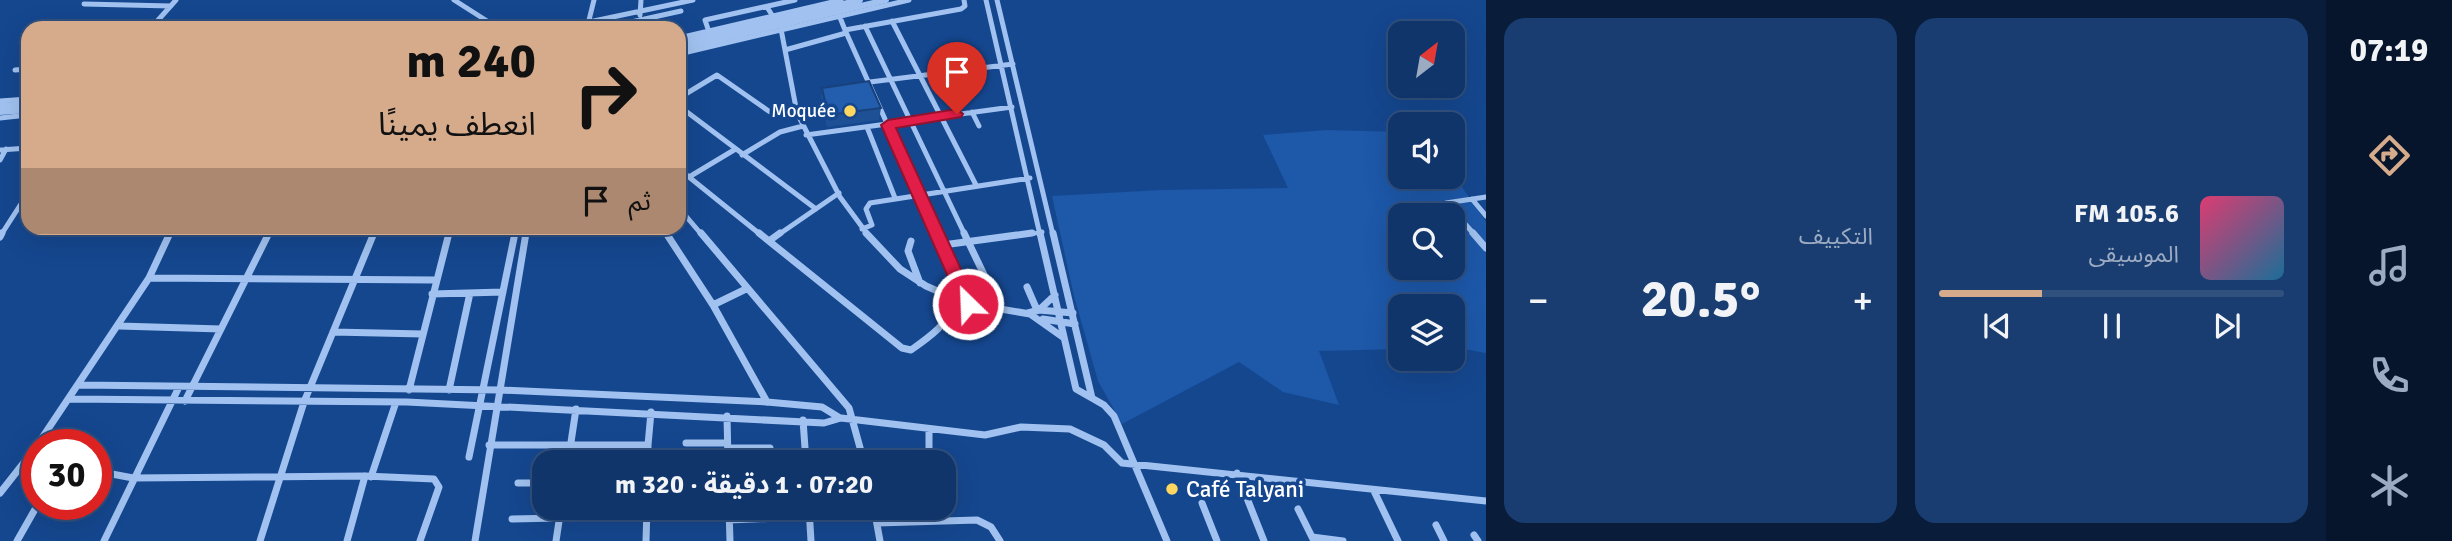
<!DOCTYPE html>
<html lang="ar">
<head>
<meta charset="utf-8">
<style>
  :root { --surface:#10356b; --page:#193d71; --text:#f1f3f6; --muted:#9cabc1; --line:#30507e; --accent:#d6ab8b }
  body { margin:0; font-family:Signika,"Noto Sans Arabic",sans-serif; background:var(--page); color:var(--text); direction:rtl; height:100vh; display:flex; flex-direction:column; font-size:26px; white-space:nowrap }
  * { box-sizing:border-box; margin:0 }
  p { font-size:23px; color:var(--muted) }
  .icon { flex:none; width:38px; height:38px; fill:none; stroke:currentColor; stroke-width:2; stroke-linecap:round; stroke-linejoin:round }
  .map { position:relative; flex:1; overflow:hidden; direction:ltr }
  .panel { display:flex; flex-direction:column; gap:18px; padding:18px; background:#091d3b; width:840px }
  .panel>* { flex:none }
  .hud { position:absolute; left:21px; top:21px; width:665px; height:214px; border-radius:21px; box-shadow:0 7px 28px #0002,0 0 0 2px var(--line); direction:rtl; background:#d6ab8b; color:#111; overflow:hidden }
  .needle { width:46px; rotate:31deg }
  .tools { position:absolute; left:1388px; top:21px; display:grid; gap:14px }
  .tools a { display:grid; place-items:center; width:77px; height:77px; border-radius:14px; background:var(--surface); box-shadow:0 7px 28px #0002,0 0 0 2px var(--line); font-size:35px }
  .speed { position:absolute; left:21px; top:429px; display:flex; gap:14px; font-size:35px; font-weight:700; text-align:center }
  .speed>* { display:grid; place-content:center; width:91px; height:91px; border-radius:50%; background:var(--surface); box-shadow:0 7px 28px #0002,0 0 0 2px var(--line); line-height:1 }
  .speed .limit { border:10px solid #d22; background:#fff; color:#111 }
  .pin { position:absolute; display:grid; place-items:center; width:60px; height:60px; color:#fff; margin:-72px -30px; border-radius:50% 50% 50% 0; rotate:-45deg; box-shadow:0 0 7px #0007 }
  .pin .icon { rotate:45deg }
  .me { position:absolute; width:77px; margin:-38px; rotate:336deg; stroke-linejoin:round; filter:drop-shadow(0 0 5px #0008) }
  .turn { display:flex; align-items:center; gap:24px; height:147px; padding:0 35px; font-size:32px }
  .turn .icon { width:91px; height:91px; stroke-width:2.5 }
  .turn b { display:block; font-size:49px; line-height:60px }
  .then { display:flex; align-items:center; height:66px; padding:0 35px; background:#0003; gap:14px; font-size:26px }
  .big { font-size:52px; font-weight:700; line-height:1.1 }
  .panel .tile { flex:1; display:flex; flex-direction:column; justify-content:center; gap:10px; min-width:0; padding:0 24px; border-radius:21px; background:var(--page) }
  .song { display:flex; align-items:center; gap:21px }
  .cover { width:84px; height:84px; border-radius:10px; background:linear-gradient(135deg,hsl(340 70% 55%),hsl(200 70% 35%)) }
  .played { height:7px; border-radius:4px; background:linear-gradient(90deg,var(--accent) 30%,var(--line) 30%) }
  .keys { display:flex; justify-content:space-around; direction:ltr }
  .heat { display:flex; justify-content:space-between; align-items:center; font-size:38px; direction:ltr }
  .panel .tiles { flex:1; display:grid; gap:18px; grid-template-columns:repeat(2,1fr) }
  .trip { position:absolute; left:532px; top:450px; width:424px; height:70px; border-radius:21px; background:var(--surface); box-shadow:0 7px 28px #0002,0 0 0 2px var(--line); font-weight:700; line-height:70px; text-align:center; direction:rtl }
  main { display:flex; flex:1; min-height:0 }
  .tab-bar { display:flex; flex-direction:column; width:126px; justify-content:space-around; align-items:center; background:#06152b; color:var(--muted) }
  .tab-bar .icon { width:49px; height:49px }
  .tab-bar .on { color:var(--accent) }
  .tab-bar b { font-size:32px; color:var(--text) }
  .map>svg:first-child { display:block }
</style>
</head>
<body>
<main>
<nav class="tab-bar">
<b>07:19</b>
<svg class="icon on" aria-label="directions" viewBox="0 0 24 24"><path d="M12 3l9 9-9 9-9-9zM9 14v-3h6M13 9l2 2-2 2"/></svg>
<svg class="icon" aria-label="music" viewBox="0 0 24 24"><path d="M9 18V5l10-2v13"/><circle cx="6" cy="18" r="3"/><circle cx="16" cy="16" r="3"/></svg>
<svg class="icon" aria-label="phone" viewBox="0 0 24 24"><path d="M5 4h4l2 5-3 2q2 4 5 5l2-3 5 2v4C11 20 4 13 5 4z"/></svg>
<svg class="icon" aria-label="climate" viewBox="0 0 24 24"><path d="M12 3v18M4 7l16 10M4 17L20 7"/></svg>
</nav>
<section class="panel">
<div class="tiles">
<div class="tile">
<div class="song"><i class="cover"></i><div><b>105.6 FM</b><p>الموسيقى</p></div></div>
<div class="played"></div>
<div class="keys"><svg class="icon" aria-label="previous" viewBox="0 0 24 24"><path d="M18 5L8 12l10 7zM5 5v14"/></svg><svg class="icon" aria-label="pause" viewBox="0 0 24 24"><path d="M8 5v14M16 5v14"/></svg><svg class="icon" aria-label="next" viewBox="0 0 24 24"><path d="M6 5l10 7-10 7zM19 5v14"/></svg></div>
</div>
<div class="tile"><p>التكييف</p>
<div class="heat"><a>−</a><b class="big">20.5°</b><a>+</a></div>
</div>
</div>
</section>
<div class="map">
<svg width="1486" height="541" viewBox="0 0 1486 541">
  <rect width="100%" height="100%" fill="#15478f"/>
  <path fill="#1d58a9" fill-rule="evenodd" d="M1326 130 1400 132V177H1452L1453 174 1486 222V353L1453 347 1452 306H1400V349L1319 351 1339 405 1283 392 1239 362 1122 424 1098 381 1074 296 1052 196 1161 190 1288 188 1263 135ZM1400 215H1452V268H1400Z"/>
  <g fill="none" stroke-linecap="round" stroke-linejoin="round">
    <path stroke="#a1c2f0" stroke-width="5" d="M454 0 498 28
      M986 0 1040 235
      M997 0 1053 235
      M84 4 171 6
      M767 7 775 20
      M640 15 641 0
      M839 15 845 30 961 9 965 6 964 0
      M892 21 976 185
      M589 22 693 0
      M865 26 965 235
      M151 28 176 0
      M587 28 594 0
      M604 28 681 11
      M781 29 797 113
      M845 30 937 235
      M709 32 705 20 795 0
      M679 38 841 0
      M785 50 846 33
      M679 54 909 0
      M15 70 28 69
      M870 82 1013 64
      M679 98 717 75 770 112 797 113 840 197 868 235
      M0 101 28 99
      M679 106 816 209
      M972 112 979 126
      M0 118 28 115
      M867 127 895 198
      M806 135 1012 107
      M0 150 28 148
      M742 155 780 132 803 126
      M0 160 6 149
      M679 169 761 235
      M689 177 734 150
      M1472 199 1486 216
      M679 208 702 235
      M662 228 667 235
      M862 229 872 225 866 209 870 203 1030 178
      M1 235 28 193
      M170 235 173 228
      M268 235 272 228
      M373 235 376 228
      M448 235 450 228
      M515 235 516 228
      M526 235 527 228
      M778 235 839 193
      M1019 235 1042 232
      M1475 235 1446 203 1486 197"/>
    <path stroke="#a1c2f0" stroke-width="7" d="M666 233 713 305
      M701 233 849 408 864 462
      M759 233 902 348 911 350C931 336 948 324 957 300
      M866 233 900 269 926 286 965 303 1030 314 1064 338
      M936 233 968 304
      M964 233 1001 310
      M1040 233 1076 389 1104 405 1114 416 1167 541
      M1053 233 1092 398
      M1473 233 1486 248
      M0 237 2 233
      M769 241 780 233
      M911 241 908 251 920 283
      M943 245 1032 233
      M149 278 435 280
      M1027 287 1037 310
      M746 289 713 305 767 402
      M432 294 503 292
      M1039 310 1073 313
      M1028 313 1039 310 1055 295
      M1043 319 1075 324
      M119 326 221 329
      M333 332 423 334
      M79 385 501 390 767 402 822 407 840 418
      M409 390 449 233
      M449 390 470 293
      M70 399 407 402 824 423 841 418 985 435 1021 427 1070 429 1104 445 1122 463 1486 501
      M185 401 269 233
      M727 416 728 462
      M803 420 806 462
      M929 429V462
      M686 443H727
      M38 444 149 278 170 233
      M489 445H648V462
      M648 445 651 412
      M728 448H770
      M469 457 515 233
      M897 460 899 462
      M568 462 576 409
      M21 468H37
      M96 471 133 478 365 476 434 479 439 487 420 541
      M1237 473 1264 541
      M371 477 396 402
      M518 483H544
      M1374 491 1398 541
      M0 493 37 446
      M1202 503 1217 541
      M729 508 730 541
      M809 508 811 541
      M874 508 880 541
      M1298 509 1314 541
      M685 511 729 508
      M512 519 560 518
      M729 520 778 518
      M877 523 977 520 991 527 1000 541
      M1436 525 1444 541
      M1474 535 1478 541
      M1312 537 1343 541
      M17 541 38 504
      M104 541 179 387
      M260 541 304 402 374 233
      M347 541 365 476
      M475 541 526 233
      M556 541 561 508
      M646 541 647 508"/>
    <path stroke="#a1c2f0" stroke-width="6" d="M679 43 860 0
      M679 49 886 0
      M0 106 28 104
      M0 112 28 110"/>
  </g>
  <path fill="#1e5096" d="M822 88 881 108 879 120 827 127 821 100Z"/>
  <path fill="#235dae" stroke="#18417a" stroke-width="2" d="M601 25 602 28H592Z
    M869 81 881 108 828 115 822 88Z"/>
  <path fill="#e11d48" stroke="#92132f" stroke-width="2" d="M957 109 963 114 961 117 896 128 977 304 968 311 960 304 881 125 888 120Z"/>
  <g fill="#ffd660" stroke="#15478f" stroke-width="2.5">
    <circle cx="850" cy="111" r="7"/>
    <circle cx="1172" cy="489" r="7"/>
  </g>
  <g text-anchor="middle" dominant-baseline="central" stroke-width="7" stroke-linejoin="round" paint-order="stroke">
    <g font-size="19" fill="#fff" stroke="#15478f" text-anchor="end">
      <text x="836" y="111">Moquée</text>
    </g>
    <g font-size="23" fill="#fff" stroke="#15478f" text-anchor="start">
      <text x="1186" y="489">Café Talyani</text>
    </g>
  </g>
</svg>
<div class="tools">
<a><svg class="needle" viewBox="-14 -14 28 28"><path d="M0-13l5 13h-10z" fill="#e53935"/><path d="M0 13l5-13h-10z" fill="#9cabc1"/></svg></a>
<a><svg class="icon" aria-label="sound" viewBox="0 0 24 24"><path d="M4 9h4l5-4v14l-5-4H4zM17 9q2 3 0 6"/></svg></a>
<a><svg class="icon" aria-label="search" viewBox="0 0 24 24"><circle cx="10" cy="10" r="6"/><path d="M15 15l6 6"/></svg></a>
<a><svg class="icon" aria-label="layers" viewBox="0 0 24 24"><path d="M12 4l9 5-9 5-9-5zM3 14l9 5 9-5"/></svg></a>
</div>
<div class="speed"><div class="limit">30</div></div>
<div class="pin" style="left:957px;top:114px;background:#d93025"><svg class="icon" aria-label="arrive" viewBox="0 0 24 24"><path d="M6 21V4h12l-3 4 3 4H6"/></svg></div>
<svg class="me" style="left:968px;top:304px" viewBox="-20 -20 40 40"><circle r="17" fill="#e11d48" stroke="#fff" stroke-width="3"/><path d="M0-11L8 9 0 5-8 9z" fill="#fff"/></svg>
<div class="trip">07:20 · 1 دقيقة · 320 m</div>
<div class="hud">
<div class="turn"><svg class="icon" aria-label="right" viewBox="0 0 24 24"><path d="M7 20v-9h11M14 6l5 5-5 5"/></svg><div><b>240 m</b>انعطف يمينًا</div></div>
<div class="then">ثم<svg class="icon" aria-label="arrive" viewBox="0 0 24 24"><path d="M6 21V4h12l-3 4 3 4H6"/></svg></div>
</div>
</div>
</main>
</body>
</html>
